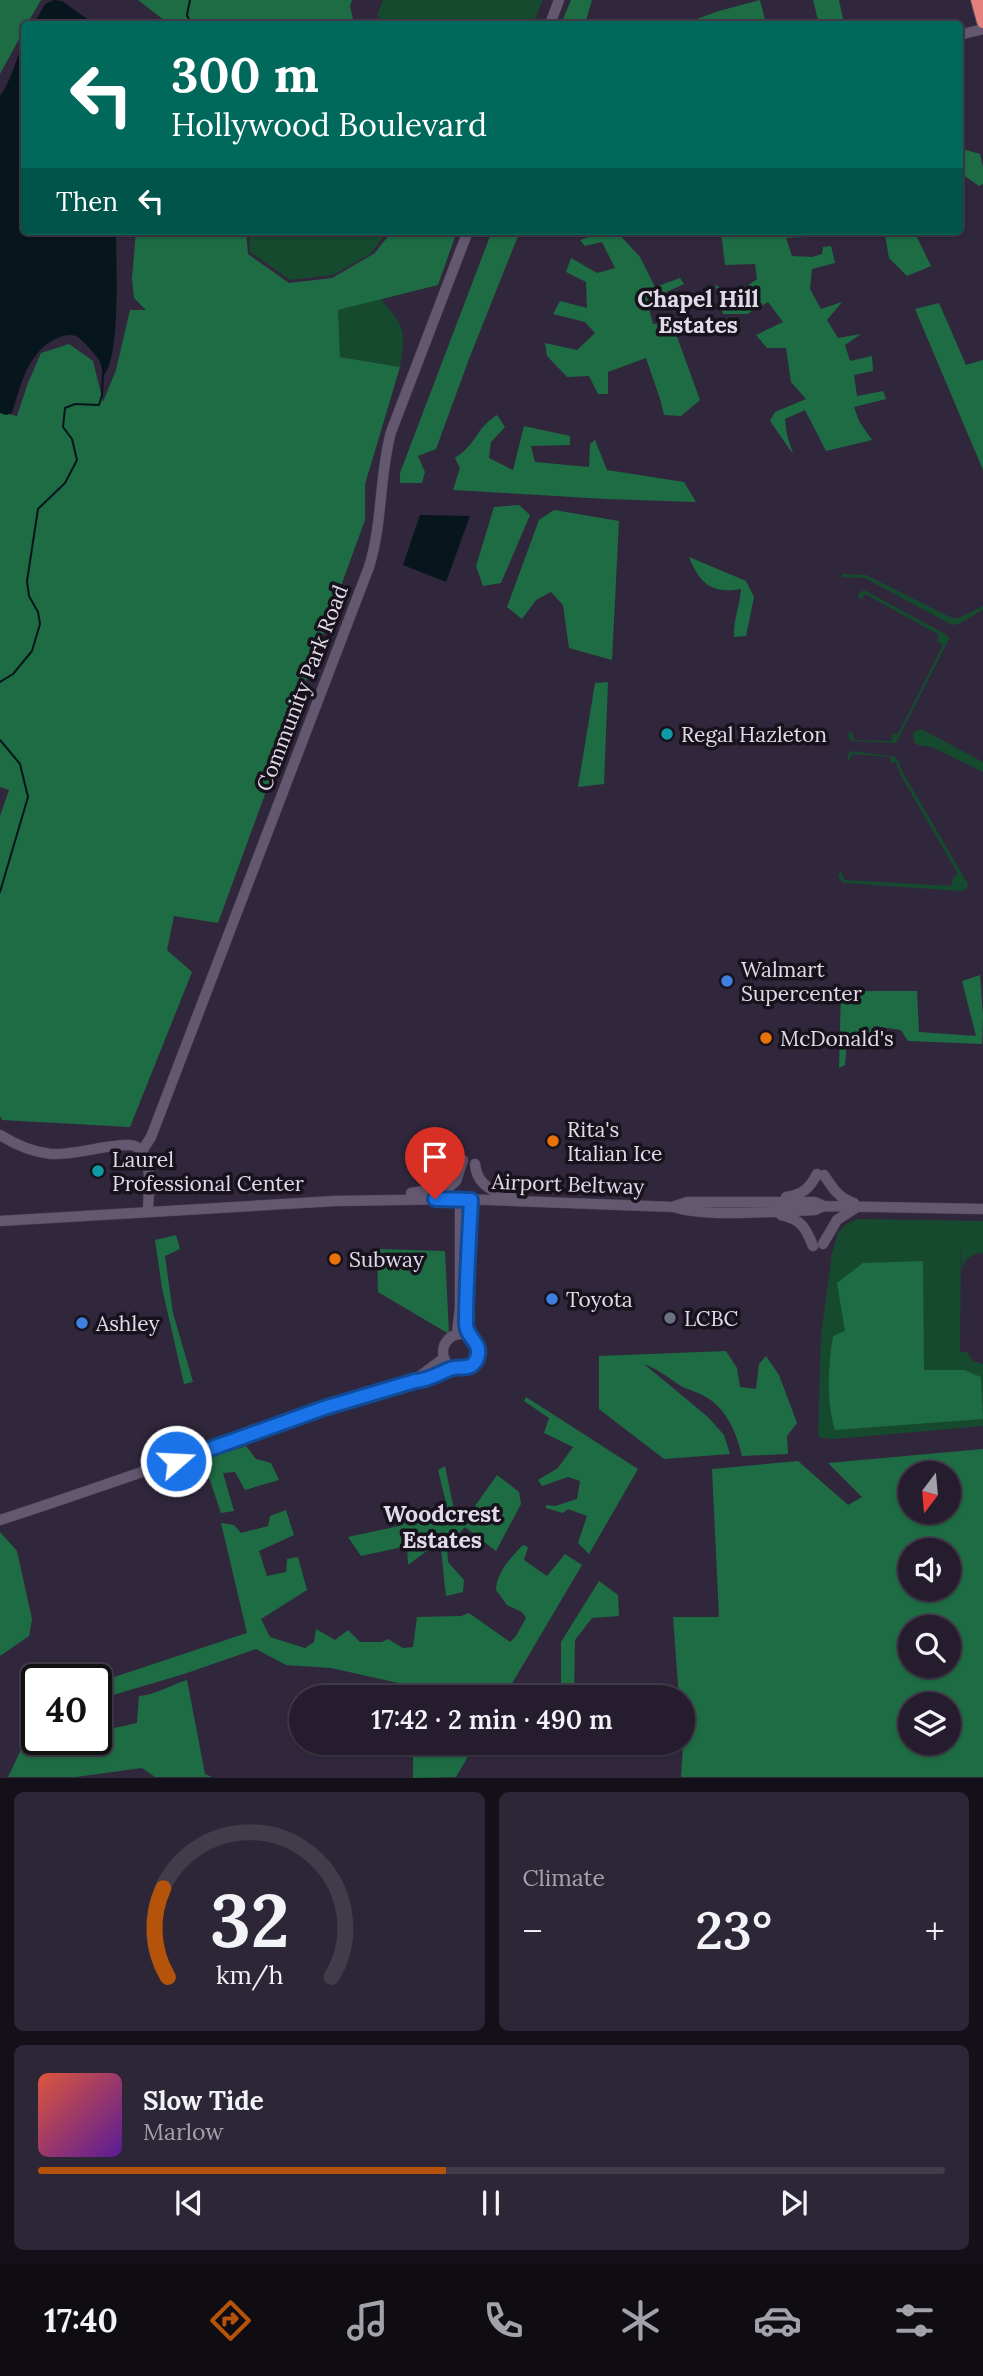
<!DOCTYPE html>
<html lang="en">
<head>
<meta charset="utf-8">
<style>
  :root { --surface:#251d2e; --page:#2d2636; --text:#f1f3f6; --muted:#a3a2aa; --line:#423b4a; --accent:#b45309 }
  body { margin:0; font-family:Lora,serif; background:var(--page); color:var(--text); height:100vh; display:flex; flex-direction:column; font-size:26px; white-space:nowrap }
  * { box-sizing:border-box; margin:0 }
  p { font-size:23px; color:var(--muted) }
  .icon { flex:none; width:38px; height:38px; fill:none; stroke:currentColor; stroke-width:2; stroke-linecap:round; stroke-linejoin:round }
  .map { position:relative; height:1778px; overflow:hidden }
  .details { display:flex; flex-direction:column; gap:14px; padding:14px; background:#141019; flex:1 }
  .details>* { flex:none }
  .banner { position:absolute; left:21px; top:21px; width:942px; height:214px; border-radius:7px; box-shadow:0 2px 5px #0004,0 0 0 2px var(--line); background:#00695c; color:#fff; overflow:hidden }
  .needle { width:46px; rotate:196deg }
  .tools { position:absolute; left:898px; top:1461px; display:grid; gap:14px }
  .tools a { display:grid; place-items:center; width:63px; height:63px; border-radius:50%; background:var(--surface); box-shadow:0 2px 5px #0004,0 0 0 2px var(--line); font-size:35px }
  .speed { position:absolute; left:21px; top:1664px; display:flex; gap:14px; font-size:35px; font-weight:700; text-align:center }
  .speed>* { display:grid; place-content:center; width:91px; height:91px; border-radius:50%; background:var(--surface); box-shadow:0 2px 5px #0004,0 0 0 2px var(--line); line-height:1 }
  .speed .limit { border:4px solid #111; border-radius:10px; background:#fff; color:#111 }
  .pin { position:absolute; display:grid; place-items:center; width:60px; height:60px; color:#fff; margin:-72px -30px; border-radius:50% 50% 50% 0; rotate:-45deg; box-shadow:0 0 7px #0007 }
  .pin .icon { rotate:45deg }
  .me { position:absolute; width:77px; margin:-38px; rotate:71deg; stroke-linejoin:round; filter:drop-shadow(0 0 5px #0008) }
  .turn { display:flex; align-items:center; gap:24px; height:147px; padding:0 35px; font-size:32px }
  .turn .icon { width:91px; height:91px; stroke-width:2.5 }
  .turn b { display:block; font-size:49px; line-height:60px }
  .then { display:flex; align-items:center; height:66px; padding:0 35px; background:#0003; gap:14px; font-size:26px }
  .big { font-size:52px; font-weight:600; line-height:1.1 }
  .details .widget { flex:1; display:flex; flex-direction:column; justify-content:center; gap:10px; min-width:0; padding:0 24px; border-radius:10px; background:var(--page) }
  .details .dial { align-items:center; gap:0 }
  .dial svg { height:182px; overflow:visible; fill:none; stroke:var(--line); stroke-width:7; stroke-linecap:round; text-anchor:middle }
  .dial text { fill:var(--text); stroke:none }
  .song { display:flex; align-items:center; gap:21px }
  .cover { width:84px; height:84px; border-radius:10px; background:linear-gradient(135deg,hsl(10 70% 55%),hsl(270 70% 35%)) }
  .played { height:7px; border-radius:4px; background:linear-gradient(90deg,var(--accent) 45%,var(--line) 45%) }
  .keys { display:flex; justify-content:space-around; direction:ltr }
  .heat { display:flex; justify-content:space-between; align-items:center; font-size:38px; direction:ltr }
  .details .tiles { flex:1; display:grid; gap:14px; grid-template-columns:1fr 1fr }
  .widget:last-child { grid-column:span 2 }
  .trip { position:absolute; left:289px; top:1685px; width:406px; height:70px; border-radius:35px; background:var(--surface); box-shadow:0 2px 5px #0004,0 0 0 2px var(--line); font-weight:600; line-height:70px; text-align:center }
  .tabs { display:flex; height:112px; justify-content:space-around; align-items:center; background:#0f0c12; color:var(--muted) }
  .tabs .icon { width:49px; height:49px }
  .tabs .current { color:var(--accent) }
  .tabs b { font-size:32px; color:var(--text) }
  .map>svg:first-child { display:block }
</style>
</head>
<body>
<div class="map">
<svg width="983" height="1778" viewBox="0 0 983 1778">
  <rect width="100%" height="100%" fill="#31273d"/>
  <path fill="#154a2f" d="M383 0H543L533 24H375L380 17 377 16Z
    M249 231H388L370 254 333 275 290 280 250 252Z
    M381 299C405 328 406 330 400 367L340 357 338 310Z
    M842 574 866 575 952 618H959L983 606V610C973 614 962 625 952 625L865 578 842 577Z
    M864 590 947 635 949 639 896 743 852 741 849 739 848 733 852 732 854 740 892 741 893 733 898 734 943 645 937 641 939 635 865 594 862 599H859L858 594Z
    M921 729 983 762V772L932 747 918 745 914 742 913 732Z
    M852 751 896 757 903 773 968 884 967 888 962 891 844 883 840 880 838 874 841 872 845 880 951 886 954 876 958 874 900 774 896 763H891L890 757 852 754 849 761 847 758 849 753Z
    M858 1219 983 1221V1253C972 1254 965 1258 962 1269L961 1244 960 1352H967L973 1361 983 1364V1426L834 1439 821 1438 818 1435 821 1335 832 1253 838 1233 846 1224Z"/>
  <path fill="#1e6c44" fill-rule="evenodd" d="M0 0H41L27 24H24V30L0 74Z
    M138 0H352L350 6 354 24H169Z
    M571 0H592L585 24H561Z
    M760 0 766 24H683L719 11Z
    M813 0H839L844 24H819Z
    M959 148 980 154 983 167V184L979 186 959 172Z
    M136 231H246L248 254 289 283 332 278 375 253 392 231H457L438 285 338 310 340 357 400 367 365 484V520L218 923 174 916 167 950 192 972 130 1127 2 1120 0 1116V816L9 790 0 787V412L17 416 28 383 41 353 69 344 93 361 103 402 116 370 130 310H146L134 298 132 279Z
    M492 231H520L469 359 436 449 418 456 425 472 422 483H400V473Z
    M607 231H616L640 257 655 287 680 278 684 284 647 301 653 324 672 323 700 400 681 416 664 415 661 402 646 358 608 372V394H598L589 376 567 377 547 356 545 343 577 350 595 333 585 322 553 314 560 301 587 308 586 282 566 272 571 258 597 273 615 268 602 242 585 246 580 240Z
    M721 231H825L826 236 786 238 792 256 812 257 822 254 823 247 831 246 835 263 812 269 810 289 821 309 842 302 827 320 838 338 861 334 845 345 850 361 872 356 873 371 854 375 857 396 883 391 886 399 854 407 859 421 872 440 826 451 805 410 785 419 787 435 793 454 770 421 775 412 806 399 791 382 786 348H767L756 335 783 322 768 302 747 314H723L715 284 732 297 757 279 755 264 725 265Z
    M893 231H914L931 266 907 276 889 258 885 235Z
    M939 303 966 365 983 360V470L915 309Z
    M497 415 505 427 491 442 489 458 513 470 524 426 570 436V445L531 446 535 462 589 467 590 444 595 440 607 470 684 482 696 502 607 499 453 490 460 468 455 458C477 444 475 429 497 415Z
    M519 505 530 515 501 583 483 586 476 566 494 507Z
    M554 510 619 521 612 660 569 648 563 605 551 592 536 600 522 619 507 607 539 520Z
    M689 557 746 581 754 597 746 636 734 637C733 620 740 606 741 589 712 594 700 584 689 557Z
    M608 682 604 784 578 787 595 683Z
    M980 975 983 1016 982 1044 908 1041 901 1030 873 1026 877 1039 847 1040 845 1065 839 1068 841 991H917L919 1032 976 1036 962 981Z
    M176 1235 180 1249 165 1256 173 1313 193 1382 184 1384 162 1288 155 1240Z
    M377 1249 445 1251 449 1334 378 1292Z
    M923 1261 924 1370H964L981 1377 983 1419 835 1430C826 1401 828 1366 833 1336L845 1331 837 1283 863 1263Z
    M726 1351 737 1368 740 1387 756 1389 759 1364 766 1356 779 1375 797 1423 787 1436 788 1454 742 1456C737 1434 727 1409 706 1397 698 1392 689 1390 681 1386 669 1378 658 1369 644 1364L708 1417 724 1435 730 1454 664 1459 599 1409V1356Z
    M526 1397 638 1469 589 1554 578 1543 587 1516 568 1509 563 1513 546 1508V1505L555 1506 577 1499 580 1481 568 1477 542 1486 538 1480 558 1468 573 1447 544 1433 549 1418 524 1401Z
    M246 1446 256 1459 271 1463 279 1480 245 1490 235 1472 223 1473 234 1511 221 1513 203 1460Z
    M983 1449V1777H681L683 1745 682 1698 679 1697 673 1617H719L712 1469 798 1461 848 1505 862 1497 828 1463ZM910 1474H948V1512H910ZM910 1550H948V1589H910ZM910 1628H948V1666H910ZM910 1704H948V1743H910Z
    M445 1466 454 1510 470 1513 497 1475 519 1492 521 1504 496 1551 465 1527 447 1546 448 1562 464 1580 463 1592 446 1596 441 1550 432 1547 408 1565 407 1546 361 1556 348 1537 399 1526 421 1507 437 1518 448 1511 438 1470Z
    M286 1510 294 1535 259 1551 267 1576 286 1572 287 1559 298 1557 307 1590 261 1619 270 1637 305 1648 314 1642 316 1629 335 1640 348 1630 360 1642H382L388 1639 403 1648 413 1647 417 1617 461 1616 469 1613 510 1642 516 1636 526 1618 522 1612 507 1605 496 1590C497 1572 511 1557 523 1545L528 1547 524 1560 547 1576 565 1554 582 1565 504 1697H413L412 1686 331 1668 286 1665 256 1649 184 1674 96 1700V1683L247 1633 221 1523 234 1525 241 1533 268 1526 270 1516Z
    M0 1532 17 1551 32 1619 29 1636 0 1656Z
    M599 1581 618 1595 619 1616 592 1618 575 1640 574 1697H564L561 1688V1642Z
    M187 1680 205 1774 212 1777H155L142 1768 76 1777H8L36 1718 37 1740H96V1732L137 1723 139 1696C156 1695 170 1685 187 1680Z
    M413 1743H476L456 1777 413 1778Z"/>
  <path fill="#07151c" d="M54 0 62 1 94 24H34L45 4Z
    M24 42V231H116C116 261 121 354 104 375 101 370 102 365 99 360 95 354 82 339 76 336 70 334 65 335 60 337 28 349 21 385 12 413L6 415 0 413V96C12 80 15 60 24 42Z
    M420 515 470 516 446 582 403 565Z"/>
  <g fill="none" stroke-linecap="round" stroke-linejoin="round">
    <path stroke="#07151c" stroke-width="2" d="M190 0 187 15 191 24
      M0 682 13 674 32 651 40 624 38 612 29 596 27 581 38 509 65 483 77 460 72 439 63 427 65 408 75 404 99 405 102 395 103 373
      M0 740 20 764 28 797 0 892"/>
    <defs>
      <path id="secondary" d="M550 24 559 0
        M959 35 983 29
        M0 1135C16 1145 31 1152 51 1154 77 1155 102 1145 128 1145 133 1145 139 1147 142 1152 153 1166 148 1195 148 1211
        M142 1151 151 1137 369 567C383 522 379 476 391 432L468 231
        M475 1164C477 1187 495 1192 515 1198
        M824 1175C833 1188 838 1198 854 1203
        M411 1193 449 1187 456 1181 463 1160
        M786 1197C802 1195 810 1188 817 1174
        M675 1206 687 1202H815L824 1206 983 1209
        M781 1215C801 1219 806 1228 813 1246
        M0 1221 335 1201 460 1199 674 1207C708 1218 777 1211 815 1210L824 1206
        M823 1244 837 1220 857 1207
        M457 1334 460 1307V1199
        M443 1352a18 18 0 1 1 36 0a18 18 0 1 1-36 0Z
        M469 1336 466 1329 471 1200
        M415 1380 444 1358
        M0 1520C139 1475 275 1423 415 1381L428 1380 453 1368"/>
      <path id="highway" d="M977 0 983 22"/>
    </defs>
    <use href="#secondary" stroke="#4d4456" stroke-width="11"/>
    <use href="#highway" stroke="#4d4456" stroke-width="14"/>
    <use href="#secondary" stroke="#635870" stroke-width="10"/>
    <use href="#highway" stroke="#e4807e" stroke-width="12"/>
  </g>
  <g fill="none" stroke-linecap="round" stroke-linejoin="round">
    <defs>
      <path id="route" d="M176 1461 324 1408 415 1381C429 1380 437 1374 450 1369 460 1365 472 1372 477 1358 483 1343 466 1338 466 1324 466 1283 469 1241 471 1200L435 1199"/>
    </defs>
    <use href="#route" stroke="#114b97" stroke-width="18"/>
    <use href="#route" stroke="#1a73e8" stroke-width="12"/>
  </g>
  <g fill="#0f9aa8" stroke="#17121c" stroke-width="2.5">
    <circle cx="667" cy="734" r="7"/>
    <circle cx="98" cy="1171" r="7"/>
  </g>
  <g fill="#3f7fe0" stroke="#17121c" stroke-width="2.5">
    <circle cx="727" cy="981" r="7"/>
    <circle cx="552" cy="1299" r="7"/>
    <circle cx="82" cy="1323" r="7"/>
  </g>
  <g fill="#e8710a" stroke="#17121c" stroke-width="2.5">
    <circle cx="766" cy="1038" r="7"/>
    <circle cx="553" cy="1141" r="7"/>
    <circle cx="335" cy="1259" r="7"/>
  </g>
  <circle fill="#6b7280" stroke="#17121c" stroke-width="2.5" cx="670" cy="1318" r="7"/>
  <g text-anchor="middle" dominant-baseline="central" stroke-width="7" stroke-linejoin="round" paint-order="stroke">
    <g font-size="21" fill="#e1dbe9" stroke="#17121c">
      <text transform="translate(302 688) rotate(-69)">Community Park Road</text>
      <text transform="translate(568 1184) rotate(2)">Airport Beltway</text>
    </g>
    <g font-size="21" fill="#e1dbe9" stroke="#17121c" text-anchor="start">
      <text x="681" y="734">Regal Hazleton</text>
      <text x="741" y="969">Walmart<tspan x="741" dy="24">Supercenter</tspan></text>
      <text x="780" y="1038">McDonald's</text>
      <text x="567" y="1129">Rita's<tspan x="567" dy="24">Italian Ice</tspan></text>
      <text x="112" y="1159">Laurel<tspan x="112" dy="24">Professional Center</tspan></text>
      <text x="349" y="1259">Subway</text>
      <text x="566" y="1299">Toyota</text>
      <text x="684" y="1318">LCBC</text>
      <text x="96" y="1323">Ashley</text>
    </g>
    <g font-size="23" font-weight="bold" fill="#e1dbe9" stroke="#17121c">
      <text x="698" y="298">Chapel Hill<tspan x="698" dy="26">Estates</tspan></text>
      <text x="442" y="1513">Woodcrest<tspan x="442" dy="26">Estates</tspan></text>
    </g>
  </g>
</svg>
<div class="tools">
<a><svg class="needle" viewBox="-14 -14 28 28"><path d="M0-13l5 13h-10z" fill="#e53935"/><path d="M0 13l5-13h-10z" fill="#a3a2aa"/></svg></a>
<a><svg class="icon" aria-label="sound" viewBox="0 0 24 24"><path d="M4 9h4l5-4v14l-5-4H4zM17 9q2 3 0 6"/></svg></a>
<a><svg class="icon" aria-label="search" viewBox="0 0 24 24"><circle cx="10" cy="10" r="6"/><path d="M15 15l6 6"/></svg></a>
<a><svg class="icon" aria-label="layers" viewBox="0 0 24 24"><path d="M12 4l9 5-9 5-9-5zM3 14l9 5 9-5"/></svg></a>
</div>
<div class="speed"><div class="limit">40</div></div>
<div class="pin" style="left:435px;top:1199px;background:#d93025"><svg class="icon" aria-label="arrive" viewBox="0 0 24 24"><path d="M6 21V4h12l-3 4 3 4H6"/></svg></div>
<svg class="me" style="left:176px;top:1461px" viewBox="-20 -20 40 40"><circle r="17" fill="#1a73e8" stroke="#fff" stroke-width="3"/><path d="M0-11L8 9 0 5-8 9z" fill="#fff"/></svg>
<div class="trip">17:42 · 2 min · 490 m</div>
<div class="banner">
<div class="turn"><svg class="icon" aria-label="left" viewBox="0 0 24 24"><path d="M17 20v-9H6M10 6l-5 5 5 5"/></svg><div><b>300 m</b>Hollywood Boulevard</div></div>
<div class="then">Then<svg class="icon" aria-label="left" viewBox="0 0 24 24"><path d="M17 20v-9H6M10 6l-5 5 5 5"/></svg></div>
</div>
</div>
<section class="details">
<div class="tiles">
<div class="widget dial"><svg viewBox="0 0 100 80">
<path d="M14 69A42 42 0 1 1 86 69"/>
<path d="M14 69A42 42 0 0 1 12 30" stroke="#b45309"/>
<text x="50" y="56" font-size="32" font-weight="700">32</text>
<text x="50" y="72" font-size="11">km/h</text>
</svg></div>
<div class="widget"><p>Climate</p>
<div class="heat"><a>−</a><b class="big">23°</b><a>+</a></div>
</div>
<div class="widget">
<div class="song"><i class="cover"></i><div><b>Slow Tide</b><p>Marlow</p></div></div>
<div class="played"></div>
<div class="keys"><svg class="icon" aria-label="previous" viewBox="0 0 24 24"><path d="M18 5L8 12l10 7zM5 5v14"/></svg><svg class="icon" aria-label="pause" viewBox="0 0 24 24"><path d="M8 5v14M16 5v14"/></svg><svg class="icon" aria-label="next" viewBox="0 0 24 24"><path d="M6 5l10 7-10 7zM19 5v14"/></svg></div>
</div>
</div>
</section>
<nav class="tabs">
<b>17:40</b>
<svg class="icon current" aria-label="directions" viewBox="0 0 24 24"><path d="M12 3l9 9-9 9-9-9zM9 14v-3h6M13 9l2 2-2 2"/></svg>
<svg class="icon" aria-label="music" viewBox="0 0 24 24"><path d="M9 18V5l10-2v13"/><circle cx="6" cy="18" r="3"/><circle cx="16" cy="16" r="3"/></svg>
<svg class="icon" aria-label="phone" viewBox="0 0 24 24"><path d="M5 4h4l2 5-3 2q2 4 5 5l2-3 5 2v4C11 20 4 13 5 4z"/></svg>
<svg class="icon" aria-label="climate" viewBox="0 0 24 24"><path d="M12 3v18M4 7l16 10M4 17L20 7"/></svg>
<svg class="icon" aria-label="car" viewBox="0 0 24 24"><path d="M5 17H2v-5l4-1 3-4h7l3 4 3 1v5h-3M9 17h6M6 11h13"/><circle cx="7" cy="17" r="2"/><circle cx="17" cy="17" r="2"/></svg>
<svg class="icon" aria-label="filters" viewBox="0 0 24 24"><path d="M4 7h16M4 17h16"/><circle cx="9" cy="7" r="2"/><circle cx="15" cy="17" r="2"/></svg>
</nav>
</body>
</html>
